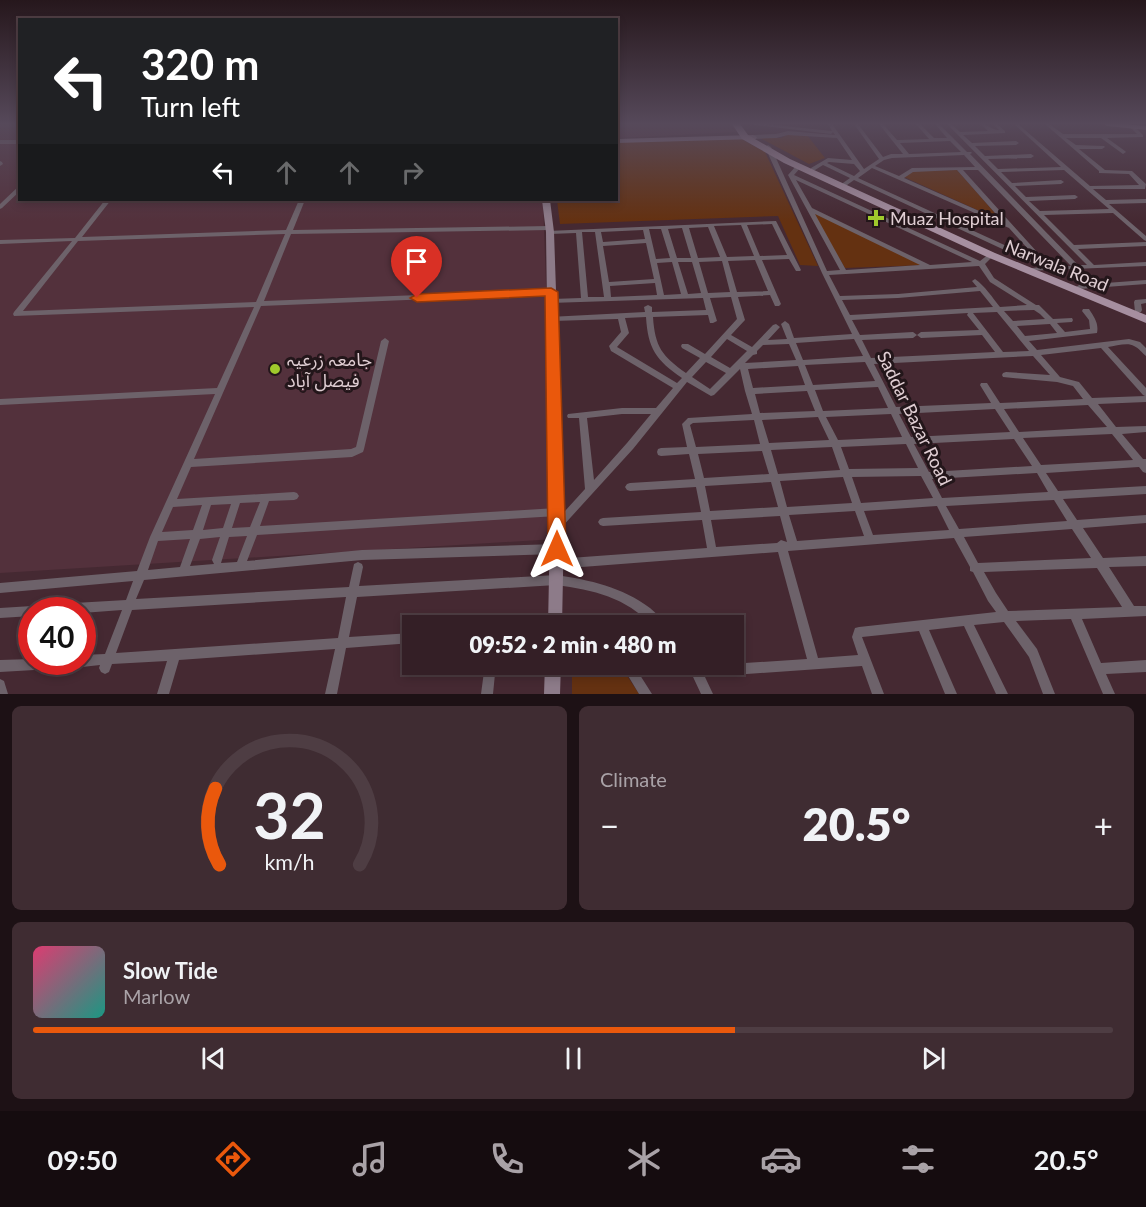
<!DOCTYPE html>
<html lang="en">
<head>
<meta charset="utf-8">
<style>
  :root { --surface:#341f26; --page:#3f2c32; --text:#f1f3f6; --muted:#a9a2a7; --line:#4e3d43; --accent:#ea580c }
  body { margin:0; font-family:Lato,"Noto Sans Arabic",sans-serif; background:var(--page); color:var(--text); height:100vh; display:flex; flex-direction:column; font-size:22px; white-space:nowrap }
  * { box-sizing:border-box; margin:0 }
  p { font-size:20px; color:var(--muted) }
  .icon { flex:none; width:33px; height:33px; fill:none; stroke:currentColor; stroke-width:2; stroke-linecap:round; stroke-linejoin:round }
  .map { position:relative; height:694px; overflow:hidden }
  .panel { display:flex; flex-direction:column; gap:12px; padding:12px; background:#1d1115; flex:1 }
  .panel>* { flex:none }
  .hud { position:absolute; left:18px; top:18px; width:600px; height:183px; border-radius:0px; box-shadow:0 3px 9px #0003,0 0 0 2px var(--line); background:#202124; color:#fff; overflow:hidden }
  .speed { position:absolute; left:18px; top:597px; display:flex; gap:12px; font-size:30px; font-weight:700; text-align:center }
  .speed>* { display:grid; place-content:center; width:78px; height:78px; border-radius:50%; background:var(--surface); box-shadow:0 3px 9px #0003,0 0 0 2px var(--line); line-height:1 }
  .speed .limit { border:9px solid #d22; background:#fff; color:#111 }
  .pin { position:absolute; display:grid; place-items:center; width:51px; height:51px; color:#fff; margin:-62px -26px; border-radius:50% 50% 50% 0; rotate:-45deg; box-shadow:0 0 6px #0007 }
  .pin .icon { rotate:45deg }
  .me { position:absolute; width:66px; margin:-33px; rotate:0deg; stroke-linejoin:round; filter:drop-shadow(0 0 4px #0008) }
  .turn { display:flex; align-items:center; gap:21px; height:126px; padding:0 24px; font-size:27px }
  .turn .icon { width:78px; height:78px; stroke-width:2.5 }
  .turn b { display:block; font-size:42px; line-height:51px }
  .lanes { display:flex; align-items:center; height:57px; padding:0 24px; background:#0003; justify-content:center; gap:30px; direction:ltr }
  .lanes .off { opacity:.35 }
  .big { font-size:45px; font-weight:800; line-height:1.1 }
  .panel .tile { flex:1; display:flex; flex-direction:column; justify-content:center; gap:9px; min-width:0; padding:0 21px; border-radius:9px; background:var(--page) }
  .panel .dial { align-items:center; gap:0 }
  .dial svg { height:156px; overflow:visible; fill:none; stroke:var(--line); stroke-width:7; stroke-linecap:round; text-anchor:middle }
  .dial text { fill:var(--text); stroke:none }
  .song { display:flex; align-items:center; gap:18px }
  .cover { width:72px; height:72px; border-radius:9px; background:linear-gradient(135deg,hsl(340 70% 55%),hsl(170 70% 35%)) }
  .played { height:6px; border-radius:3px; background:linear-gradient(90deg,var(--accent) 65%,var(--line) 65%) }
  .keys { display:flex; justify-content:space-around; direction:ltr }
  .heat { display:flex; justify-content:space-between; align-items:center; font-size:33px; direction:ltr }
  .panel .tiles { flex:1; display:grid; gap:12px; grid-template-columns:1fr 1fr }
  .tile:last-child { grid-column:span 2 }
  .trip { position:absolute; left:402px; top:615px; width:342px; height:60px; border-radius:0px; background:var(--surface); box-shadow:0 3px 9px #0003,0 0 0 2px var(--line); font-weight:800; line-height:60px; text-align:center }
  .menu { display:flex; height:96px; justify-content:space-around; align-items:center; background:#150c0f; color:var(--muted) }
  .menu .icon { width:42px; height:42px }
  .menu .active { color:var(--accent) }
  .menu b { font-size:27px; color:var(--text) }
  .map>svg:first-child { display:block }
</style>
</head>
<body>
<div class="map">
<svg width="1146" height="694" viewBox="0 0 1146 694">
  <rect width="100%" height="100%" fill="#452932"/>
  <path fill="#53313c" d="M0 124H19L20 200H543L555 539 0 573Z
    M616 124H732L737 132 617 138Z"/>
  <path fill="#643111" d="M790 133 807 135 825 158 809 164 760 138H781Z
    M738 137 765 152 818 266 800 265 778 216 560 224 557 200H616L617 142Z
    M957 170 1002 221 904 177 914 171Z
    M810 208 926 265 845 268Z
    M572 664 620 665 639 694H572Z"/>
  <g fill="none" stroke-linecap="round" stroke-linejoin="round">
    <path fill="#6d626a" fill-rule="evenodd" d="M753 124H765L832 131 828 124H832L864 169 879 159 854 124H858L883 157 891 154H903L879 124H883L897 140 929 139 916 124H920L934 138H947L935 124H939L967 152H971L972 153 970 154 1078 265H1087L947 124H951L960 132 988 131 981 124C988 124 991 130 999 130L993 124H997L1005 131V133L963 135 972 143 1016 141 1019 143 1016 145 975 146 985 156 1031 154 1034 156 1031 158 988 159 998 169 1061 167 1014 124H1018L1090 186 1139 185 1129 174 1099 173V171L1045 124H1049L1063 134H1137L1129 126 1133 125 1143 135V137L1107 138 1125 151 1126 152 1123 154 1101 138H1066L1076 145 1104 146 1105 147 1102 149H1079L1105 170 1132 171 1146 184 1145 189H1093L1106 200 1146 199V203L1109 204 1146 236V241L1144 240 1113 213 1044 215 1074 245 1146 242V246L1078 249 1094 265 1146 262V266L1025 271 1024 270 1025 269 1041 267 854 180 847 185H843V183L850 178 823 165 815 170H811V168L828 158 852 160 837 138 788 135 776 138 753 139 750 137 753 135 776 134 788 131 835 135 833 132 831 134 755 125ZM950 141 961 152 909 154 900 143ZM964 155 975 167 912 168 899 176 875 166 884 160 892 158ZM829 162 854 164 860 171 854 176 827 163ZM872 168 1009 228 1039 261 858 178ZM957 170 1002 221 904 178 913 172ZM963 170H978L1071 266 1050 267 1047 265V263ZM1064 170 1109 209 1040 211 1029 201 1075 199 1078 197 1075 195 1026 197 1015 186 1061 184 1064 182 1061 180 1012 183 1001 172Z
      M0 140H20V144H0Z
      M768 145 771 147 827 271 840 270 788 175 796 166 801 167 794 175 980 261 989 254H993L994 255 985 264 994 278 1036 305H1039L1053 319 1072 318 1073 320 1072 322 1057 323 1065 332 1090 329 1089 320 1082 311 1083 309H1089C1094 317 1099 323 1097 333L1029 341 1037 350 1129 339 1140 342 1146 348V356C1142 353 1139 348 1134 346 1128 342 1116 346 1108 347L1146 388V402L1098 404 1116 427 1146 426V432L1122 434 1143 459H1146V473L1143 472 1139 467 1046 473 1058 491 1146 486V494L1063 499 1077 520 1146 515V523L1083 528 1103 558 1146 556V566L1109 567 1134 606H1146V616L1082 619 1101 663 1146 660V672L1106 674 1115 694H1103L1071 619 1016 621 1037 649 1055 694H1043L1029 657 1004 622 974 625 1008 694H996L964 626 929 630 957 694H945L919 631 862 637 884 694H872L862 666 705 677 713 694H701L687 664H698L699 666 807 659 778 552 556 569 552 567 551 564 552 561 556 559 707 548 702 520 603 526 600 525 598 522 600 519 603 518 701 512 696 487 630 491 627 490 625 487 627 484 630 483 695 479 689 454 661 456 658 455 657 452 658 449 661 448 687 447 682 424 688 418 752 414 745 391 740 369 714 395 711 396 687 382 633 449 561 528 558 529 555 528 553 525 555 522 585 489 579 418H568L567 416 568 414 622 408H656L673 388 611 351 609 346 621 332 618 319 552 321 548 319 549 317 645 312 644 307 648 305 652 307V312L706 310 703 298 550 303 549 301 552 299 581 298 576 233 550 234 547 232 548 231 776 221 801 270 800 271H796L789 259 762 260 781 304 779 306H775L770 295 738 297 745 320 731 335 752 347 773 325 776 324 780 327 768 340 787 339 781 324 785 321 789 324 794 338 852 334 822 273 765 147ZM796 180 972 262 930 265 812 208ZM815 214 920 265 846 270ZM772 224 787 255 760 256 747 225ZM741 225 754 256 727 257 714 226ZM708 227 720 257 698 258 689 228ZM682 228 691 258H677L668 229ZM649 229H661L670 258 656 259ZM643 230 645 239 603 242 601 232ZM582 232H595L604 297H588ZM646 243 654 279 609 282 603 246ZM755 260 768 291 737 292 728 261ZM722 261 730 292 708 293 699 262ZM672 262 681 294 664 295 657 263ZM678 262H692L701 293 688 294ZM979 266 990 282 1027 305 1000 307C992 297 985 286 975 279L972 281 977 287 898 294 840 296 829 275ZM655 283 657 295 611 297 610 286ZM980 291 993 307 850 315 842 300 898 298ZM731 297 737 319 705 354 688 344H682L681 346 682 348 700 358 686 373C662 356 655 347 653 317L708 315 710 323H713L717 321 710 298ZM1034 310 1040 314 1045 319 1013 321 1004 311ZM997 312 1029 351 1003 352 973 313ZM968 313 967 315 979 330 921 332 917 335 921 338 982 335 995 352 871 358 862 340 913 338 917 335 913 332 860 335 852 320ZM646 317C648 349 656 360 682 378L677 383 617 347 629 333 625 318ZM1050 324 1057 333 1025 336 1017 326ZM727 339 747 351 730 368 711 357ZM854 339 863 356 803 360 796 343ZM789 344 796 360 745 363 753 355 757 354V351L763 345ZM1101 348 1143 395 1145 396 1092 398 1079 382 1060 377 1041 355ZM1033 356 1050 375 1006 372 1003 373 1002 375 1003 377 1057 382 1073 386 1083 399 1000 403 987 383H981L980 385 991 403 896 407 874 364ZM706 362 726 373 710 389 692 377ZM865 362 875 381 813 385 805 365ZM798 366 805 385 753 388 748 369ZM878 387 888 408 823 411 815 390ZM807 391 815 411 760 413 755 394ZM1088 405 1107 427 1019 432 1004 409ZM995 409 1010 432 911 437 899 414ZM622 414H651L627 443 594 480 587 418ZM891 414 902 437 838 440 826 417ZM818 417 829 440 769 443 762 420ZM754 420 760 444 696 447 690 425 693 423ZM1112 434 1133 460 1041 465 1023 438ZM1014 439 1032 466 929 472 914 444ZM906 444 918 468 849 469 841 447ZM832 447 840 470 778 474 771 450ZM762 451 769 474 704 478 698 454ZM1037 473 1048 492 942 498 932 479ZM921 476 933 498 861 503 852 477ZM843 477 852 503 787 507 780 481ZM771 482 778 507 710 511 705 486ZM1054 500 1067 521 959 529 946 506ZM937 506 949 530 873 535 864 511ZM855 511 864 536 797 541 789 515ZM780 516 787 542 781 540 777 543 716 547 711 520ZM1072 529 1091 558 978 563 964 537ZM954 538 970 567V571L973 572 988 601 996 612 859 627 855 628 852 637 858 655 818 658 788 551ZM1097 568 1122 607 1008 611 996 593 984 572Z
      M0 161 2 162 3 164 0 166Z
      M20 185V191L2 208 0 209V204Z
      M105 200H111L82 237 286 230 299 200H305L293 230 549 226 552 228 549 230 291 234 264 301 551 290 554 292 551 294 261 306 194 459 351 449 356 447 381 341 385 338 389 341 364 449 363 452 352 457 191 467 177 499 294 492 297 493 299 496 297 499 294 500 269 501 260 526 557 508 560 509 562 512 560 515 557 516 257 535 247 561 362 550 557 544 560 546 562 549 560 552 557 554 362 560 144 580 136 599 349 587 354 564 358 562 362 564 363 567 359 586 556 575C590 580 622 587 650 608 656 613 662 619 666 626H653C625 597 594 590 556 585L357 597 349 637 412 633V643L346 648 337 694H325L335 649 179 660 169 694H157L167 661 112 664 109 672 105 674 101 672 99 668 100 665 82 667 78 665 77 662H82V655L105 654 122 610 82 613V610H32V616L0 618V608L32 606 36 607 40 605 126 600 133 581 0 593V583L137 571 150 537 215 394 0 405V399L217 388 254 307 14 316 13 314 14 312 72 241 0 244V240L75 238ZM285 234 256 302 23 311 78 241ZM260 502 250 527 232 528 240 503ZM231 504 223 528 203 530 211 505ZM202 505 193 530 162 532 173 507ZM247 536 237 562 221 563 229 537ZM220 537 212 560 214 564 190 566 200 539ZM190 539 180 567 148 570 158 541ZM346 597 338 638 116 653 132 610Z
      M1146 280V284L1079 289 1076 287 1079 285Z
      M1146 299V303L1141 304 1142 310 1141 312H1135L1134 302 1135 300Z
      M32 659V662H75L73 666 69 668 0 672V660Z
      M485 664H496L493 694H481Z
      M621 664H633L652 694H639Z
      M0 679 4 681 8 694H0Z"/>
    <path fill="#8d7b89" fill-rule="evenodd" d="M1104 124H1123L1146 126V130L1107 126Z
      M753 135 757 137 756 139 616 143V139Z
      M542 200H550L554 232 564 526 562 626H548L550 526 546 232Z
      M545 664H561L560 694H544Z"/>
    <path fill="#a68fa0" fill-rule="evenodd" d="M732 124H740L748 135 790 159 995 253 1146 315V323L987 257 784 163 742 139Z"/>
  </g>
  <linearGradient id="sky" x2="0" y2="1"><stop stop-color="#26171c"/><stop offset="0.56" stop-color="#56495a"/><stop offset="1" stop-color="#56495a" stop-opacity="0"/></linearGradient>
  <rect width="1146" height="221" fill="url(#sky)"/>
  <path fill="#ea580c" stroke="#983908" stroke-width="1.5" d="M551 288 558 292 566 549 563 555 557 558 550 555 548 549 545 296 417 302 410 298 417 294Z"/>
  <g fill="#a0c92c" stroke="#23161a" stroke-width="2">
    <path d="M873 209h6v6h6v6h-6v6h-6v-6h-6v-6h6z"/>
    <circle cx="275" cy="369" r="6"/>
  </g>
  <g text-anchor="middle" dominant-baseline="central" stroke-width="6" stroke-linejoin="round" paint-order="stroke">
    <g font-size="18" fill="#e0ced3" stroke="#23161a" text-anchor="start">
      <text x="890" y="218">Muaz Hospital</text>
      <text x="287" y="359">جامعہ زرعیہ<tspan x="287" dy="21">فیصل آباد</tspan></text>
    </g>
    <g font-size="18" fill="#e0ced3" stroke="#23161a">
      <text transform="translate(1057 265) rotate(22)">Narwala Road</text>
      <text transform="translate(915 418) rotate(64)">Saddar Bazar Road</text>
    </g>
  </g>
</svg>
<div class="speed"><div class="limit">40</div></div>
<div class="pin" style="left:417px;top:298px;background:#d93025"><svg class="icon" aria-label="arrive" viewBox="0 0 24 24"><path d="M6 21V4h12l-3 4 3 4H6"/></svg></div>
<svg class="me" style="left:557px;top:549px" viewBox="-20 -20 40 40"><path d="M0-17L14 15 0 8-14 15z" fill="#ea580c" stroke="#fff" stroke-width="4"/></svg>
<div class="trip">09:52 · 2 min · 480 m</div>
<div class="hud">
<div class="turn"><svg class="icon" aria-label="left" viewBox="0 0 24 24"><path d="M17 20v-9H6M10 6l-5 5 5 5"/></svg><div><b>320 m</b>Turn left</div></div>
<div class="lanes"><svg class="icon" aria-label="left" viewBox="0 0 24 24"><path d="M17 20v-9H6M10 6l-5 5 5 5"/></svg><svg class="icon off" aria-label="ahead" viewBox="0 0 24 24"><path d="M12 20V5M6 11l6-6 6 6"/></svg><svg class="icon off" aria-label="ahead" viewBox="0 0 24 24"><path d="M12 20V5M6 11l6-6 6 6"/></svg><svg class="icon off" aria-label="right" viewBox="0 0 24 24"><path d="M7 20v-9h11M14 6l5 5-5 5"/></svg></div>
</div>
</div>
<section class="panel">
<div class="tiles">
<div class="tile dial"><svg viewBox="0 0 100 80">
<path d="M14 69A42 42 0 1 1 86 69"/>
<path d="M14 69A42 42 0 0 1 12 30" stroke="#ea580c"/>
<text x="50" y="56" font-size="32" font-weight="700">32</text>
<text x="50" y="72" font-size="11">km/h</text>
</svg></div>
<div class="tile"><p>Climate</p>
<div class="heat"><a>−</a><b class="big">20.5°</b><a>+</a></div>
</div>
<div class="tile">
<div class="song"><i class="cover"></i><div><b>Slow Tide</b><p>Marlow</p></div></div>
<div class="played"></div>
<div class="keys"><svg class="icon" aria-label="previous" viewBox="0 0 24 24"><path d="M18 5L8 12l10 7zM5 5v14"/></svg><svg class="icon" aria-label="pause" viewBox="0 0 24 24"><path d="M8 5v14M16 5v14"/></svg><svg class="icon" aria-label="next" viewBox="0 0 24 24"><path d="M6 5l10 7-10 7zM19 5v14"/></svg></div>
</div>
</div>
</section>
<nav class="menu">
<b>09:50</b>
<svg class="icon active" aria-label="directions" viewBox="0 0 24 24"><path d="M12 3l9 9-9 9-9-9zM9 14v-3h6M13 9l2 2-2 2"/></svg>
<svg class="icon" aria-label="music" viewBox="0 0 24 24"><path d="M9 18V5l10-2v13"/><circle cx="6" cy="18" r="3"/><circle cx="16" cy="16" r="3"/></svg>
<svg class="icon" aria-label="phone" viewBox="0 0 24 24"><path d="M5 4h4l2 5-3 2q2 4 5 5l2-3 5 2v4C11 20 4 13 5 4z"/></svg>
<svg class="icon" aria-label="climate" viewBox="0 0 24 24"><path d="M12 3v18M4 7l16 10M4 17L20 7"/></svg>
<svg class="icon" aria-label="car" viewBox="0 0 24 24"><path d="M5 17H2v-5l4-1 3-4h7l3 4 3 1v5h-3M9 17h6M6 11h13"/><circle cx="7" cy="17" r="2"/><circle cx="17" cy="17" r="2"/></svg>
<svg class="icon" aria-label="filters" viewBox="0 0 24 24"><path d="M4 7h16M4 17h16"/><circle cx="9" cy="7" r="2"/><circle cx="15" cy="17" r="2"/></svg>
<b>20.5°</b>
</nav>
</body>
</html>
